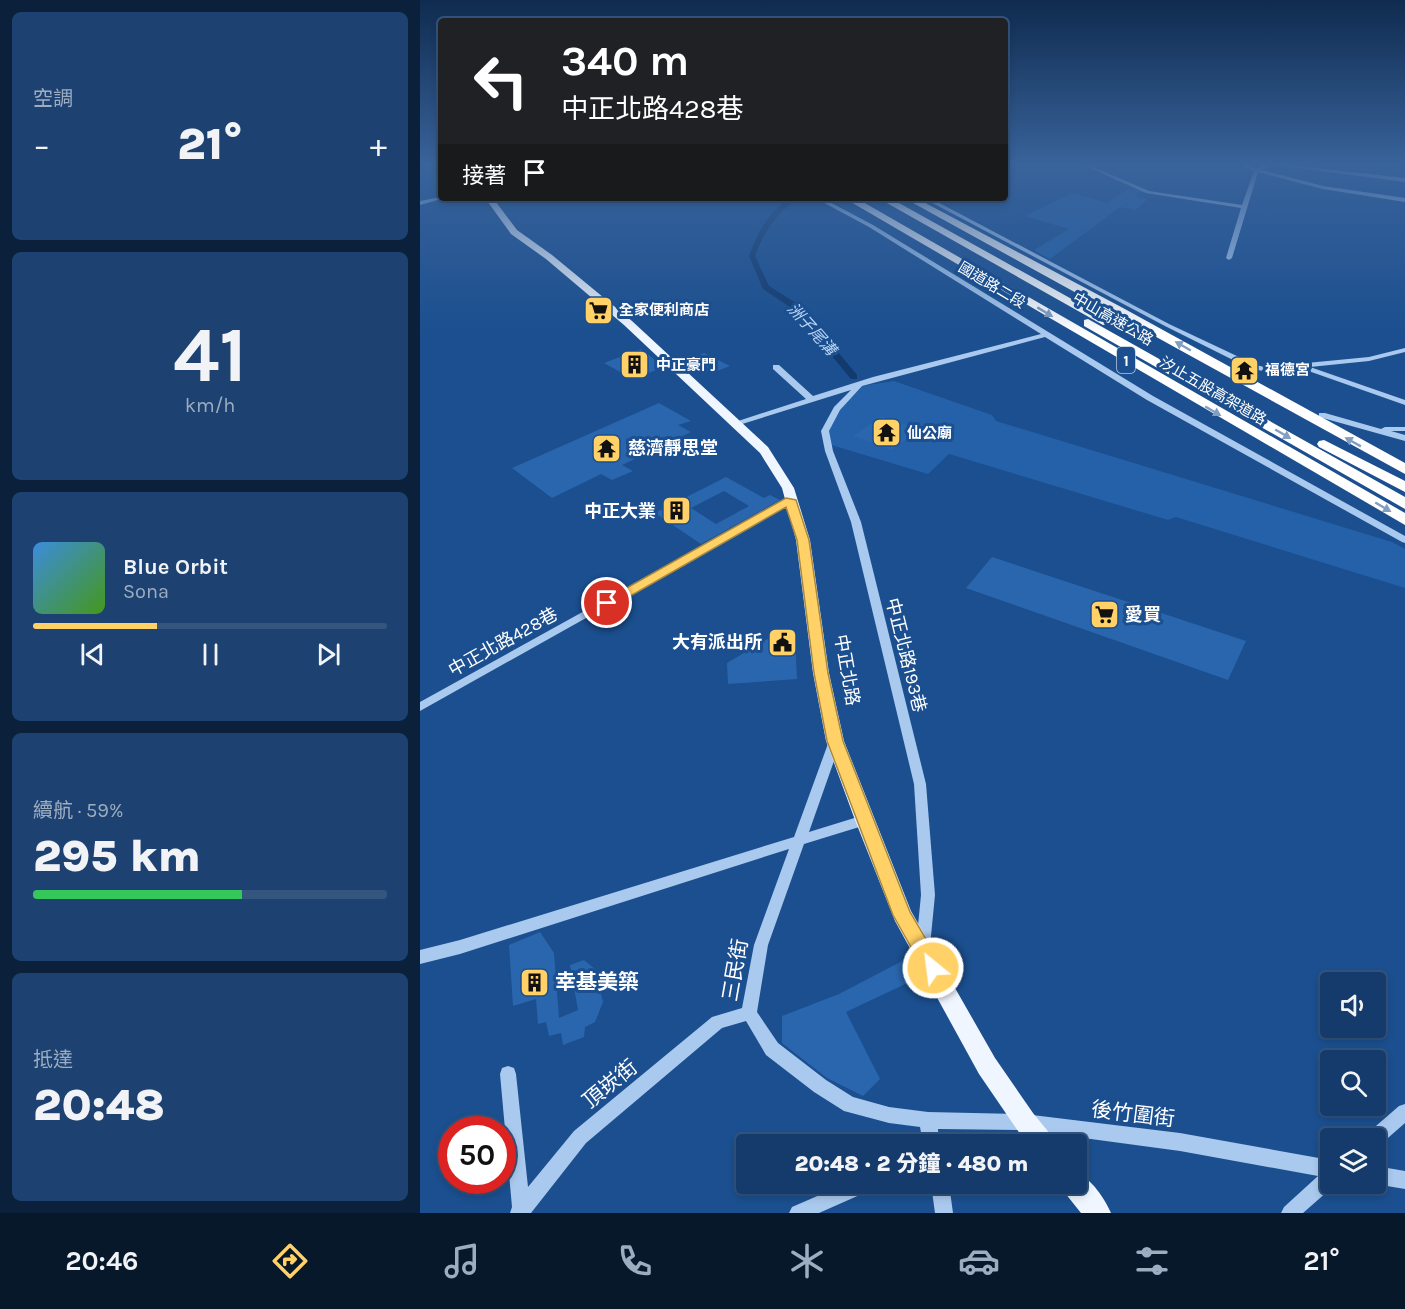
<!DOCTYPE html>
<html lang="zh-TW">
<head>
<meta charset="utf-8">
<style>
  :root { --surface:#143b6b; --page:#1d4271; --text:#f1f3f6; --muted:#9dadc1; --line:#33557e; --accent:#ffd166 }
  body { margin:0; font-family:Karla,"Noto Sans TC",sans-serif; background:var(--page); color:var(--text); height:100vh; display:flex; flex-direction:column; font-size:22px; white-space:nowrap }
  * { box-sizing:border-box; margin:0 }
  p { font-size:20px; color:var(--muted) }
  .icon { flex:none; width:33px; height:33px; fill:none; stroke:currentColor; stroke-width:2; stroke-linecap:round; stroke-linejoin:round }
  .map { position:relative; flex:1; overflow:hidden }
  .details { display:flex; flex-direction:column; gap:12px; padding:12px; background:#0b203b; width:420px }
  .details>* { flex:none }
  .top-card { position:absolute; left:18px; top:18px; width:570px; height:183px; border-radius:6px; box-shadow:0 3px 9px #0003,0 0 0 2px var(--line); background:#202124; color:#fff; overflow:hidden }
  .buttons { position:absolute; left:900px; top:972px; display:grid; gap:12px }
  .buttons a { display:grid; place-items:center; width:66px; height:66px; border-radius:6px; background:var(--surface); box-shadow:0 3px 9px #0003,0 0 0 2px var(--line); font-size:30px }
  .speed { position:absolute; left:18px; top:1116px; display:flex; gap:12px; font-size:30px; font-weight:700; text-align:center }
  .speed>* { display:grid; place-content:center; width:78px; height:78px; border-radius:50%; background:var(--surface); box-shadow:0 3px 9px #0003,0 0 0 2px var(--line); line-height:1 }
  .speed .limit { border:9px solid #d22; background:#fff; color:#111 }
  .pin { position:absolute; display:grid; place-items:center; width:51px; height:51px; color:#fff; margin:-26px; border:3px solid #fff; border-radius:50%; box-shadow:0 2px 6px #0007 }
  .me { position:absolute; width:66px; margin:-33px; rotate:331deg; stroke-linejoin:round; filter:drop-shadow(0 0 4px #0008) }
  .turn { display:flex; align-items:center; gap:21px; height:126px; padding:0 24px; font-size:27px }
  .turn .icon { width:78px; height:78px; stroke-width:2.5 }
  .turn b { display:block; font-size:42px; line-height:51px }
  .then { display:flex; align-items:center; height:57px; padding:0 24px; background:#0003; gap:12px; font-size:22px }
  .big { font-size:45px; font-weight:800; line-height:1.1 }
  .details .card { flex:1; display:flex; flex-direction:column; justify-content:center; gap:9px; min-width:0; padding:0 21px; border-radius:9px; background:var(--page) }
  .details .dial { align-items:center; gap:0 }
  .dial b { font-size:78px; line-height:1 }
  .song { display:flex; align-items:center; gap:18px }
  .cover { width:72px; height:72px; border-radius:9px; background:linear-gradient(135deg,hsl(210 70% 55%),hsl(100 70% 35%)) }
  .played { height:6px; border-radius:3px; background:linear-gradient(90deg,var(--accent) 35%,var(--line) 35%) }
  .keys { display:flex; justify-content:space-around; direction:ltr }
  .heat { display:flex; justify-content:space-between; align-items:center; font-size:33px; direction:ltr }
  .charge { height:9px; border-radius:4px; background:linear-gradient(90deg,#34c759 59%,var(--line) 0) }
  .trip { position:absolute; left:316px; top:1134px; width:351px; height:60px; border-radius:6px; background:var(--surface); box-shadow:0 3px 9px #0003,0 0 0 2px var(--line); font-weight:800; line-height:60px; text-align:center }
  .menu { display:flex; height:96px; justify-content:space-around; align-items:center; background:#08182b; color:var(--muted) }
  .menu .icon { width:42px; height:42px }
  .menu .on { color:var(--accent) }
  .menu b { font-size:27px; color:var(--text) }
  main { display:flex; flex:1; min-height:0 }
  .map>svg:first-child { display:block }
</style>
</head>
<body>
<main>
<section class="details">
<div class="card"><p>空調</p>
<div class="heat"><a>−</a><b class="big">21°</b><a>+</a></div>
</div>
<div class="card dial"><b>41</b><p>km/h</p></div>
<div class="card">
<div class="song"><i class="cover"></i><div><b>Blue Orbit</b><p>Sona</p></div></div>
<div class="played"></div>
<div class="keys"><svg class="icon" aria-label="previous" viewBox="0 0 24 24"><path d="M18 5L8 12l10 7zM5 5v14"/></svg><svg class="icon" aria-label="pause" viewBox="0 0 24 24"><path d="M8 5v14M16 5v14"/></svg><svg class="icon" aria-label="next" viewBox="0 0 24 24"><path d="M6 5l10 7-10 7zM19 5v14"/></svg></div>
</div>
<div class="card"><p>續航 · 59%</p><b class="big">295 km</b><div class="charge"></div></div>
<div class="card"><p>抵達</p><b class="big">20:48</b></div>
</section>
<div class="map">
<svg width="985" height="1213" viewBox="0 0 985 1213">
  <rect width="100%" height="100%" fill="#1b4f8f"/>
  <path fill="#2461a8" d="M709 188 722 191 716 196 728 199 715 210 700 207 630 259 614 250 649 229 605 216 652 193 687 203Z
    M474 381 572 415 576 421 972 542 985 549V588L756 517 748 520 529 454 508 474 408 444 410 416 435 387Z"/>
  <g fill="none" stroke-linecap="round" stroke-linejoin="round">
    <path fill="#123a6d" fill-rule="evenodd" d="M370 198H377C356 216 345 229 335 256L349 286 379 305 437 375V379H431L373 309 343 289 329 256C337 233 349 211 370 198Z"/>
  </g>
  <path fill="#2a66ad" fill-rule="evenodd" d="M221 349 244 367 213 379 184 363Z
    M284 353 310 366 292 373 263 362Z
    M239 403 271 421 258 425 271 432 202 465 213 471 192 480 181 474 132 498 92 468Z
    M462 416 483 424 499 430 471 450 433 436Z
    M306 477 344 498 350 495 360 500 281 544 235 513ZM304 491 329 506 296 524 271 508Z
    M572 557 826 641 808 680 546 588Z
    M351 637H375L377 679 308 684 307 663Z
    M120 932 134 953 139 1018 158 1010 150 965 164 960 175 969 183 1002 175 1022 165 1027 164 1037 143 1045 141 1033 129 1036 126 1022 118 1024 116 999 93 1006 89 945Z
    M484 960 496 979 426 1012 460 1079 443 1096 407 1078 362 1043V1016L419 994Z"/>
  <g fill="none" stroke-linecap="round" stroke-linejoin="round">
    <path fill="#a9c9ee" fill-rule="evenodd" d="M663 165H669L729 191 822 205 834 171 821 165H828L837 169 843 165H849L842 170 903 186 985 198V202L903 189 838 172 812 258 809 260 806 258 821 208 726 193Z
      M854 165H869L985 178V182Z
      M21 197 25 198 0 205V201Z
      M316 198H328L309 203 306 201Z
      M395 198H402L453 225 733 396 985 536V543L982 542 727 400 625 337 442 386 420 410 409 431 413 451 441 522 506 784 515 895 510 946 508 951 503 953 498 951 496 946 501 895 494 784 431 522 405 451 401 431 414 407 431 390 319 425H316L312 423 386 399 353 369V365H359L393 396 453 377 621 334 449 227Z
      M503 198H510L749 324 836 365 844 367 949 357 985 348V352L949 361 890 367 985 400V405L880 368 844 371 831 369 745 326Z
      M899 413H905L961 429 965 427H985V431H971L985 435V441L899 417Z
      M370 497 375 500 373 502 0 711V702Z
      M415 736 419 738 421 741 389 832 444 815 449 816 451 820 449 824 384 844 348 945 337 1012 358 1043 406 1080 433 1097 469 1107 508 1112 604 1114 760 1133 910 1160V1184H916L883 1213H861L864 1207 898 1176 760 1151 604 1130 518 1129 519 1144H503L500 1127 469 1123 424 1111 394 1092 346 1055 326 1021 302 1028 166 1143 111 1213H90L92 1207 80 1074 82 1068 88 1066 94 1068 96 1074 108 1187 154 1131 292 1017 322 1008 334 945 369 849 40 954 0 964V950L40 940 374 837 409 741 411 738Z
      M985 1104V1123L961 1144 956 1146V1138H947L949 1132 979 1106Z
      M956 1166 985 1171V1189L955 1184Z
      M425 1184H454L451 1190 399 1213H369L372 1207Z
      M511 1184H529L533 1213H515Z"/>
    <path fill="#f0f6ff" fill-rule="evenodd" d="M65 198H73L97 230 132 255 212 321 348 447 374 488 390 540 409 673 424 741 491 911 575 1058 613 1113 631 1135 634 1144H607L559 1074 475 921 435 820 406 741 393 673 376 540 362 488 340 453 204 325 126 259 91 234Z
      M657 1173C671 1178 685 1199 691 1213H661L645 1193 641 1184H657Z"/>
    <path fill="#fff" fill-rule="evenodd" d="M424 198H436L985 513V525Z
      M458 198H470L693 322 683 325Z
      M484 198H496L703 308 985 463V474Z
      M668 319 985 497V509L664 326V320Z
      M904 440 985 481V492L899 447 897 444 899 441Z"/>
  </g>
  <defs><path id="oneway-solid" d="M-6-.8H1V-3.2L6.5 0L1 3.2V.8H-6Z" transform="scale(1.5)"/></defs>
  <g fill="#829ec1">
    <use href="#oneway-solid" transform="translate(625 312) rotate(31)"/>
    <use href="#oneway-solid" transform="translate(763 346) rotate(-150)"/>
    <use href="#oneway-solid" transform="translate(793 411) rotate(30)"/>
    <use href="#oneway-solid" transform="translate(863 434) rotate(30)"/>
    <use href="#oneway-solid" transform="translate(933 442) rotate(-151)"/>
    <use href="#oneway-solid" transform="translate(963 507) rotate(30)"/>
  </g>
  <linearGradient id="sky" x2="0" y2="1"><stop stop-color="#0f2b4f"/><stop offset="0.49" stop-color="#39639b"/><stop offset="1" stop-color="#39639b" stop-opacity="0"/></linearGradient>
  <rect width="985" height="335" fill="url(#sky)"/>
  <path fill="#ffd166" stroke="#a68842" stroke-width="1.5" d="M366 498 376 500 389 540 408 673 423 741 490 912 523 968 520 974 513 977 506 974 473 915 407 741 394 673 377 540 366 507 191 607H182L180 603Z"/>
  <defs>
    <symbol id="supermarket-square" viewBox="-11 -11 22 22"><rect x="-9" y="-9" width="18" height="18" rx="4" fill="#ffd166" stroke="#1b4f8f"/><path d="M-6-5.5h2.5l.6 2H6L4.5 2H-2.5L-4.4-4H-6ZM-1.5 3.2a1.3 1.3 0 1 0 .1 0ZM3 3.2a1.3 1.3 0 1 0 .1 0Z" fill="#111"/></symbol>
    <symbol id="building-square" viewBox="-11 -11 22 22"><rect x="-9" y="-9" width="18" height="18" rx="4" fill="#ffd166" stroke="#1b4f8f"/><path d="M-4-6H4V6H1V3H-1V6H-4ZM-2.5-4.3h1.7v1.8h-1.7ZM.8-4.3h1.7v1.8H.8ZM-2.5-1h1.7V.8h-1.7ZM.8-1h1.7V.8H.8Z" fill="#111"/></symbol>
    <symbol id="temple-square" viewBox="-11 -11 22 22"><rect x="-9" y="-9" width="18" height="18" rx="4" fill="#ffd166" stroke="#1b4f8f"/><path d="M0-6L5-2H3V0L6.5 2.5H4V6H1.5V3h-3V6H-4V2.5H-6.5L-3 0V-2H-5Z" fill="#111"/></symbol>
    <symbol id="civic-square" viewBox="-11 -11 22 22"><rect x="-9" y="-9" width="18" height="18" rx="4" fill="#ffd166" stroke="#1b4f8f"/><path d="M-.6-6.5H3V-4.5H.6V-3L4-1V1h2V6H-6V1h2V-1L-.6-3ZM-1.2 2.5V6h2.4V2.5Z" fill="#111"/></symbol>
  </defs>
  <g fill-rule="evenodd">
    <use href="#supermarket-square" x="162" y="294" width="33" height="33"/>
    <use href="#building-square" x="198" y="348" width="33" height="33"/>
    <use href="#temple-square" x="808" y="354" width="33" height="33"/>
    <use href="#temple-square" x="450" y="416" width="33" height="33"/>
    <use href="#temple-square" x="170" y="432" width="33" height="33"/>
    <use href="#building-square" x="240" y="494" width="33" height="33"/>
    <use href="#supermarket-square" x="668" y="598" width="33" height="33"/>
    <use href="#civic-square" x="346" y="626" width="33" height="33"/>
    <use href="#building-square" x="98" y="966" width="33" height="33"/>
  </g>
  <g text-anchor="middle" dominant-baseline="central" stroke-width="6" stroke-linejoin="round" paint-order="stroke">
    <g font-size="15" fill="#fff" stroke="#1b4f8f">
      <text transform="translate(572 285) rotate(31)">國道路二段</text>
      <text transform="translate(693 319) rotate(30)">中山高速公路</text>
      <text transform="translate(793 391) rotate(30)">汐止五股高架道路</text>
    </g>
    <g font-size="15" font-weight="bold" fill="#fff" stroke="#1b4f8f" text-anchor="start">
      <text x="199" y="310">全家便利商店</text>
      <text x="236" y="365">中正豪門</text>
      <text x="845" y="370">福德宮</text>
      <text x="487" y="433">仙公廟</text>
    </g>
    <g font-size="16" font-style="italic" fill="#b5d3f5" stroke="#1b4f8f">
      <text transform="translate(392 329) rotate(48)">洲子尾溝</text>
    </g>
    <rect fill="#1b4f8f" stroke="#bbcadd" stroke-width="1.5" x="697" y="347" width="18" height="26" rx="4.5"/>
    <g font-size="16" font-weight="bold" fill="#fff">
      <text x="706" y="360">1</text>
    </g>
    <g font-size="18" font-weight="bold" fill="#fff" stroke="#1b4f8f" text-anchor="start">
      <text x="208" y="448">慈濟靜思堂</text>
      <text x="236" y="511" text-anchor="end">中正大業</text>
      <text x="705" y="615">愛買</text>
      <text x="342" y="642" text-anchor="end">大有派出所</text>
    </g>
    <g font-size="18" fill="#fff" stroke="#1b4f8f">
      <text transform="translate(83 642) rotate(-29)">中正北路428巷</text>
      <text transform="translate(486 655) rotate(76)">中正北路193巷</text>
      <text transform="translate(427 670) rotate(80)">中正北路</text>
    </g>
    <g font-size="21" fill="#fff" stroke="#1b4f8f">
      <text transform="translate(315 970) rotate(-80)">三民街</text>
      <text transform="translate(190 1084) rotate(-39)">頂崁街</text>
      <text transform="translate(713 1114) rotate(7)">後竹圍街</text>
    </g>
    <g font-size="21" font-weight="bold" fill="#fff" stroke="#1b4f8f" text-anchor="start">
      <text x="135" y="982">幸基美築</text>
    </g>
  </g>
</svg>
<div class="buttons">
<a><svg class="icon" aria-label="sound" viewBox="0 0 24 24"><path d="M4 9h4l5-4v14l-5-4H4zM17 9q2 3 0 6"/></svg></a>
<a><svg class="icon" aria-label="search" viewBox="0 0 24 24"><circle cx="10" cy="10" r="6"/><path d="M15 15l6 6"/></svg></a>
<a><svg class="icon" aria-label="layers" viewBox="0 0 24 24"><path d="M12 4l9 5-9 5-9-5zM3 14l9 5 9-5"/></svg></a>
</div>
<div class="speed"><div class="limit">50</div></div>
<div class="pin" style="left:187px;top:603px;background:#d93025"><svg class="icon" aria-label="arrive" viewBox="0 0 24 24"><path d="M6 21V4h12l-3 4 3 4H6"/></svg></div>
<svg class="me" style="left:513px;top:968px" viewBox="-20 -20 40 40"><circle r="17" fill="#ffd166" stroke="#fff" stroke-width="3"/><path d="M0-11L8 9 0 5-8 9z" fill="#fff"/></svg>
<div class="trip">20:48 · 2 分鐘 · 480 m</div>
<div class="top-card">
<div class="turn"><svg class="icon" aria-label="left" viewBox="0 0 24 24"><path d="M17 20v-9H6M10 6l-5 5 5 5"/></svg><div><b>340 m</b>中正北路428巷</div></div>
<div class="then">接著<svg class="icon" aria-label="arrive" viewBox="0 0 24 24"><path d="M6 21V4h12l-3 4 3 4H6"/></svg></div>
</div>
</div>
</main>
<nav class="menu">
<b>20:46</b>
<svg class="icon on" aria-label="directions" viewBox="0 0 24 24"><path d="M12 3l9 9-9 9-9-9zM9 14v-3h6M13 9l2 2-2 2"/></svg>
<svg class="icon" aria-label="music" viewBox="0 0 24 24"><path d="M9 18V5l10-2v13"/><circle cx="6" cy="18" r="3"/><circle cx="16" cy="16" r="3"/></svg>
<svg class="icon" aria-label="phone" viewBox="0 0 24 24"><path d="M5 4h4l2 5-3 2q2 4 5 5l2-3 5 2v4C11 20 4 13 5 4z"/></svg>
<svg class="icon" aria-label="climate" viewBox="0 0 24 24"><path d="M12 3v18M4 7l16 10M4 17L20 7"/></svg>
<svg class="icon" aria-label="car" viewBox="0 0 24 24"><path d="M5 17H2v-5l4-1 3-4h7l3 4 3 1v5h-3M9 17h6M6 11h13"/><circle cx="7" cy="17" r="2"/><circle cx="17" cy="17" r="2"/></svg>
<svg class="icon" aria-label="filters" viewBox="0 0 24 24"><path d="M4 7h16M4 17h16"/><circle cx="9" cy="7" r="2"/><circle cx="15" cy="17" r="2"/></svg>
<b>21°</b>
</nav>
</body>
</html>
